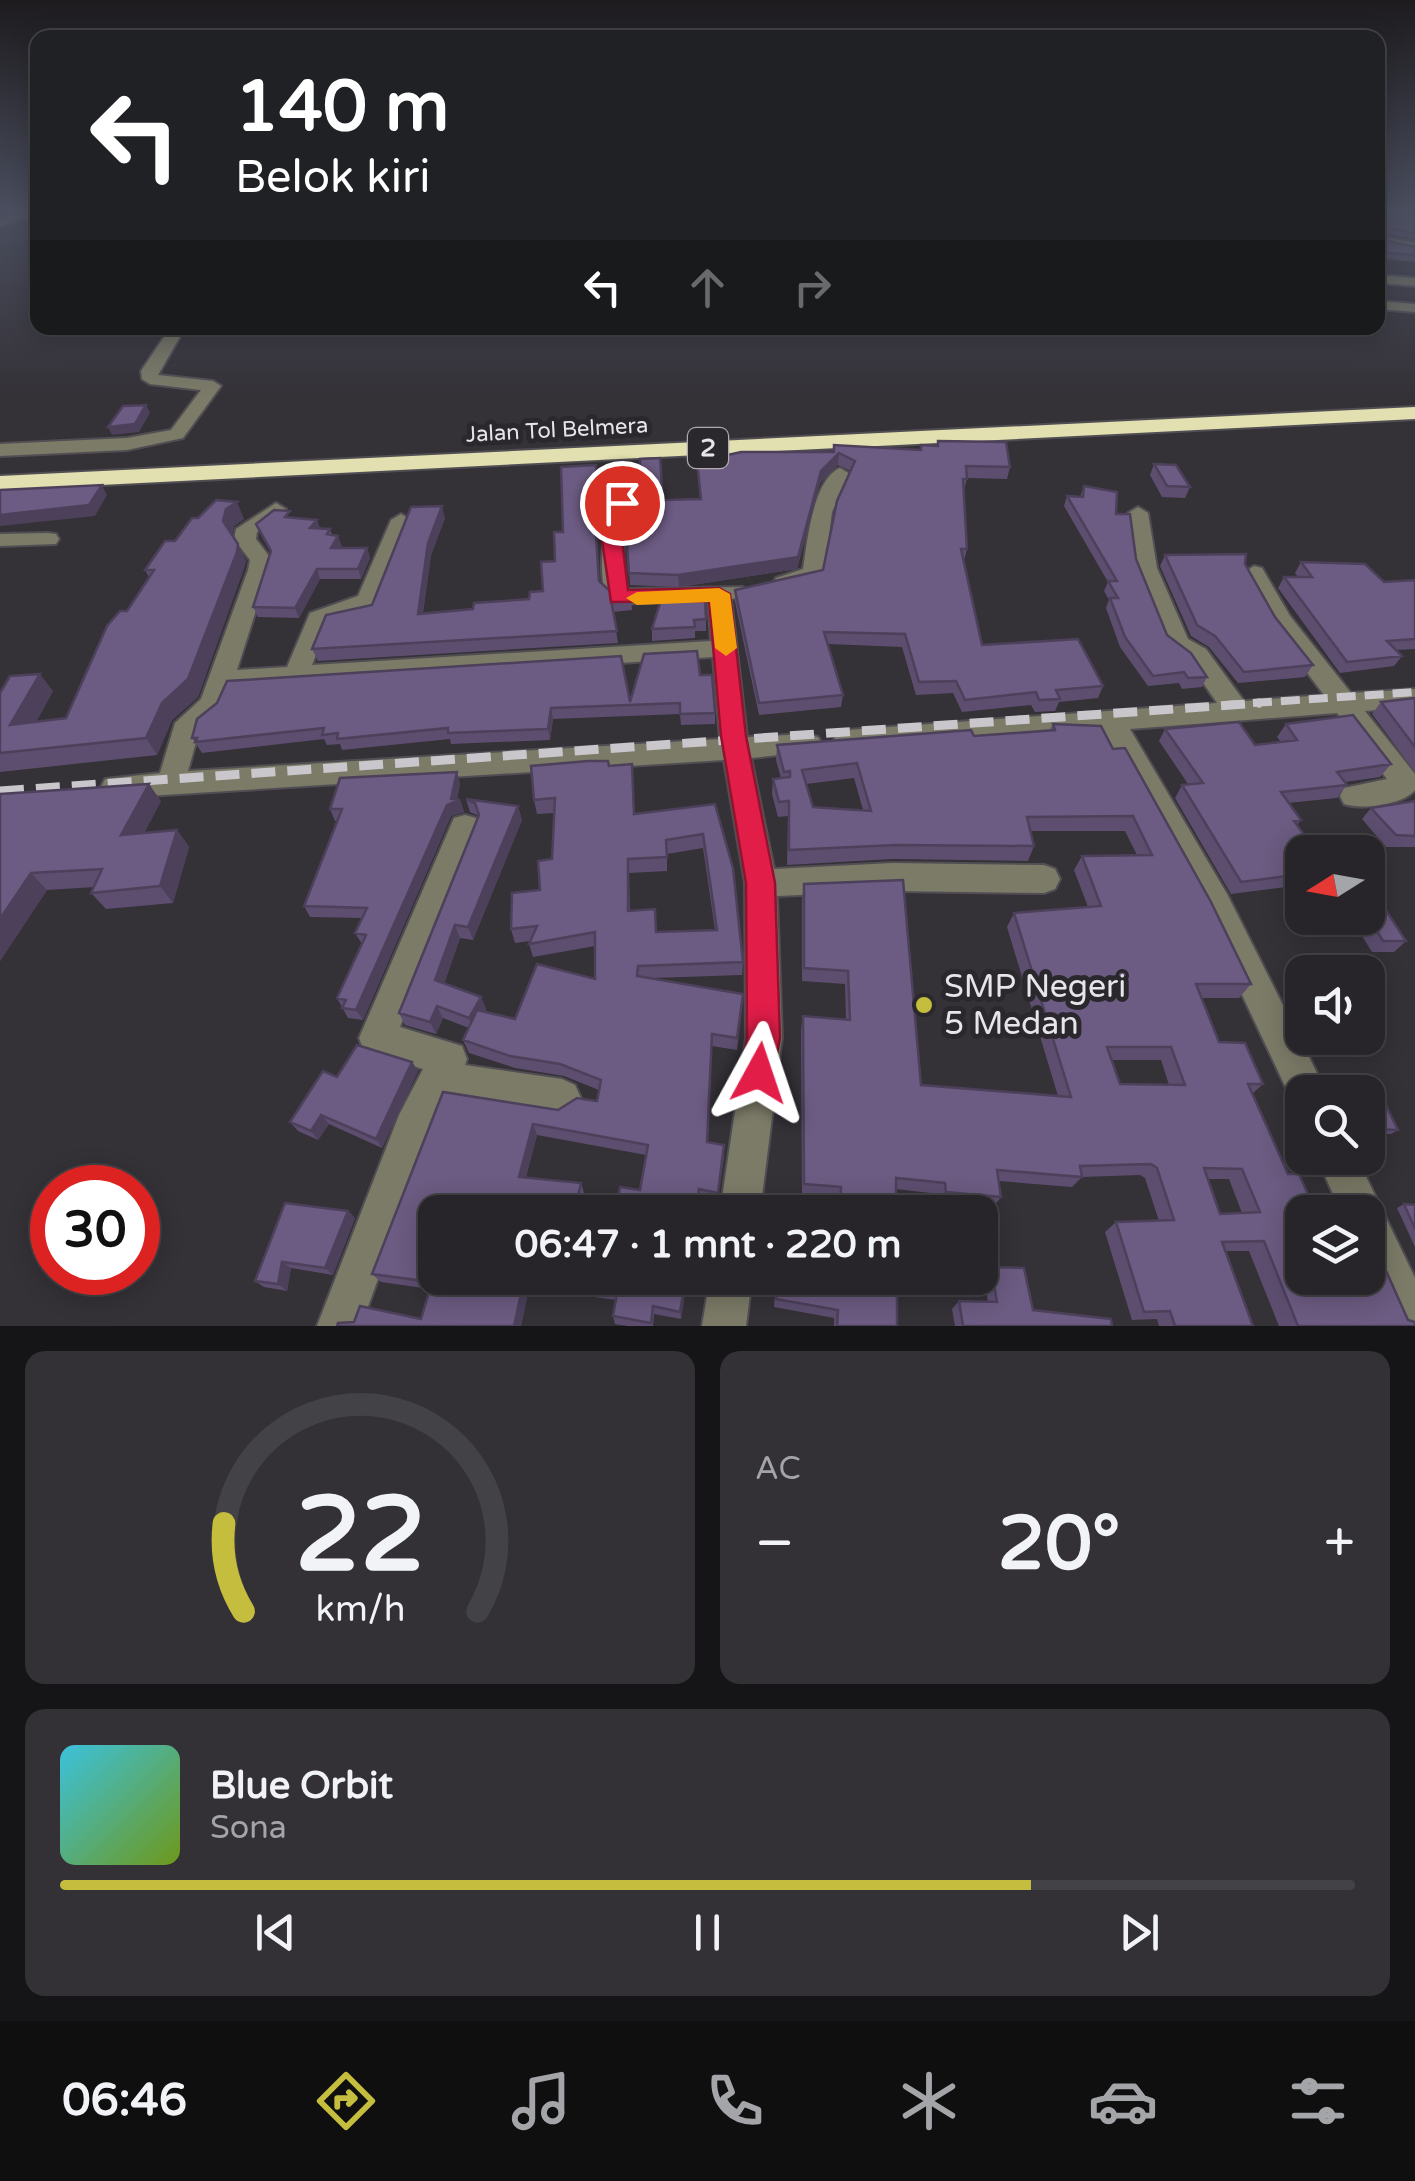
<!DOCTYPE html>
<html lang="id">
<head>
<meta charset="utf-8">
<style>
  :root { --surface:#272529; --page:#333135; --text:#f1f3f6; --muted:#a4a5a8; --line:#434246; --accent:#c4bd3e }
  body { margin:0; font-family:"Varela Round",sans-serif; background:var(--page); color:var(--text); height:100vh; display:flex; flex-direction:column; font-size:38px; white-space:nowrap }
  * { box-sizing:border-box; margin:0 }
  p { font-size:32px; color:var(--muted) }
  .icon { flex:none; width:55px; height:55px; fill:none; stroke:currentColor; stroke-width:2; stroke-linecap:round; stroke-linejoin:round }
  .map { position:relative; height:1326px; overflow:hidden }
  .side { display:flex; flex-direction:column; gap:25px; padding:25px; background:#151417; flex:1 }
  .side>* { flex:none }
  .banner { position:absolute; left:30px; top:30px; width:1355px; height:305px; border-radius:20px; box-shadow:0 5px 25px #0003,0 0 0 2px var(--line); background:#202124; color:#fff; overflow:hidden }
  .needle { width:65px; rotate:259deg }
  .controls { position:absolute; left:1285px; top:835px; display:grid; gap:20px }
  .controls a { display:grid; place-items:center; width:100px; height:100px; border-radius:20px; background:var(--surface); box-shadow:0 5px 25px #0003,0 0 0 2px var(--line); font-size:50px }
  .speed { position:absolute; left:30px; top:1165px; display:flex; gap:20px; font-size:50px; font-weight:700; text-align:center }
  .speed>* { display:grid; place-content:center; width:130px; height:130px; border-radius:50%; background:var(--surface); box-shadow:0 5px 25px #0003,0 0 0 2px var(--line); line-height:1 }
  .speed .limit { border:15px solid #d22; background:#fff; color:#111 }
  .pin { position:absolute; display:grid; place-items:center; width:85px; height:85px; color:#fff; margin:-42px; border:5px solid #fff; border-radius:50%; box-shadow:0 2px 10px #0007 }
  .me { position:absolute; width:110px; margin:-55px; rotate:5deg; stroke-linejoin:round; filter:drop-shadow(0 0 8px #0008) }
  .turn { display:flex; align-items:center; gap:35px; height:210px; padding:0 40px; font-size:45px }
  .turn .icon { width:130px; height:130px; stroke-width:2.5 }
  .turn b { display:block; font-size:70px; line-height:85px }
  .lanes { display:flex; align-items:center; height:95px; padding:0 40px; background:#0003; justify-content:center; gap:50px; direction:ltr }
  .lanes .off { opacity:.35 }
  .big { font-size:75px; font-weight:700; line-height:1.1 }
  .side .card { flex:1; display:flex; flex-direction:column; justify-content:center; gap:15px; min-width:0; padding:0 35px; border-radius:20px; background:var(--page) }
  .side .dial { align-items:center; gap:0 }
  .dial svg { height:260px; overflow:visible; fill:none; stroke:var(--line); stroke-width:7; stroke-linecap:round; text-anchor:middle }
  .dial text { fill:var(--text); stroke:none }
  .song { display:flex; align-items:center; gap:30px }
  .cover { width:120px; height:120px; border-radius:15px; background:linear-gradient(135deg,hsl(190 70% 55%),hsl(80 70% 35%)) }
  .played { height:10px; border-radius:5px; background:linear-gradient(90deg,var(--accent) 75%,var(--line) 75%) }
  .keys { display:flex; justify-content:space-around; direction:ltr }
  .heat { display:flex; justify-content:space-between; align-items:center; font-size:55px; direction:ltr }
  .side .tiles { flex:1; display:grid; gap:25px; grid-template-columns:1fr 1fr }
  .card:last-child { grid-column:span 2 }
  .trip { position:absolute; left:418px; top:1195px; width:580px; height:100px; border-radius:20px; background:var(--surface); box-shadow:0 5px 25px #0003,0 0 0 2px var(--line); font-weight:700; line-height:100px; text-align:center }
  .dock { display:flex; height:160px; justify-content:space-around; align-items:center; background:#100f10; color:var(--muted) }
  .dock .icon { width:70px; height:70px }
  .dock .active { color:var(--accent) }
  .dock b { font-size:45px; color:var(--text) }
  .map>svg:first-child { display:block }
</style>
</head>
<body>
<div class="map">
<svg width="1415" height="1326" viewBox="0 0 1415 1326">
  <rect width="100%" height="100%" fill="#343137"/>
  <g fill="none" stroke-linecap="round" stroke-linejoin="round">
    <defs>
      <path id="minor" d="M20 212 38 214 0 226V218Z
        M1378 237 1415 242V250L1378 245Z
        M1378 275 1415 278V286L1378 283Z
        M1378 301 1415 304V312L1378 309Z
        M170 328H185L158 375 213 381 221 386 183 438 127 450 0 456V444L127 438 171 430 201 390 150 384 142 379 141 371Z
        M840 468 850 474 832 512 825 569 818 581 784 590 776 588 773 583 776 578 803 569C807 543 813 479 840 468Z
        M624 476 634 482 623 555 627 589 743 587 746 592 743 597 731 599 747 737 808 734 818 737 822 744 818 751 751 758 774 869 893 863 1044 865 1055 869 1060 879 1055 889 1044 893 893 891 777 896 782 1038 760 1212H720L746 1038 745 883 724 760 115 798 105 795 101 787 105 779 160 773 175 723 201 699 248 570 250 560 234 539 236 529 276 503 286 509 257 532 256 539 272 560 237 670 287 667 310 613 358 596 391 520 401 514 411 520 380 601 376 606 328 624 312 665 711 641 708 600 618 604 606 597C595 559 609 521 614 482ZM713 657 720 739 188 771 200 728 221 711 230 688Z
        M1138 507 1148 513 1157 568 1188 639 1206 649 1244 701 1324 695 1272 626 1243 573 1254 566 1262 568 1290 616 1351 693 1415 689V707L1365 711 1415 774V790C1403 805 1361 810 1344 804L1340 796 1344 788 1387 779 1337 713 1130 729 1227 894 1320 1079 1326 1092H1302V1109L1294 1105 1204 914 1104 731 848 750 838 747 834 740 838 733 848 730 1217 703 1188 661 1166 644 1135 568 1128 513Z
        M48 533 56 534 59 539 56 544 0 546V534Z
        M465 815 476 818 480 827 400 1027 462 1046 467 1059 465 1065 562 1079 575 1085 581 1098 575 1111 562 1117 447 1099 434 1124 361 1326H317L399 1115 423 1069 364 1051 359 1038 450 827 454 818Z
        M1317 1158H1357L1415 1278V1326H1392L1368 1270V1212H1341Z
        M710 1278H752L746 1326H702Z"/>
      <path id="highway" d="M1415 407V419L0 490V476Z"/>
    </defs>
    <use href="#minor" stroke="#514e53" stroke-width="4"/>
    <use href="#highway" stroke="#514e53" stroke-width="4"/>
    <use href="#minor" fill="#7c7b68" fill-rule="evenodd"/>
    <use href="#highway" fill="#e2e0b0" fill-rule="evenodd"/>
    <path stroke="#c9c7cb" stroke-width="8" stroke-dasharray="19 9" stroke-linecap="butt" d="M1225 705 1415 692"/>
    <path stroke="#c9c7cb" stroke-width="9" stroke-dasharray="24 12" stroke-linecap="butt" d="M0 791 1261 703"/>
  </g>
  <path fill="#5d4e70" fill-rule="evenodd" d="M1378 212H1415V239L1379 233Z
    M1378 239 1415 247V262L1378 258Z
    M938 441 1010 467 1007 479 967 478 964 491 967 549 964 561 982 645 1103 686 1098 698 1059 702 1055 711 1035 712 1031 705 962 712 953 693 916 695 902 647 828 644 843 695 841 707 759 715 735 602V590L823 570 851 471 838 465 820 483 797 569 679 587 630 585 626 532 643 531 663 500 700 499 697 462 719 461V457L833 452 834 445 920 450 921 445 937 446Z
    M1154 464 1190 487 1185 498 1162 497 1150 475Z
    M596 465 599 504H594L599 581 611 592 631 598 632 610 613 612 618 643 318 661 312 649 372 605 445 518 431 555 423 613 473 609 529 599 543 591 555 561 563 532Z
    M1084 486 1116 514 1167 635 1207 677 1202 687 1182 689 1179 683 1148 686 1120 647 1106 608 1109 600 1104 591 1108 582 1064 506 1067 496 1080 497Z
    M293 517 317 520 320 529H330L332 535 342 546 340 548H367L370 558 361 579H320L299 618 258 617 253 607 271 553 256 524Z
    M198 518 244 519 234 526 232 534 238 544 246 561 198 697 172 720 157 755 0 772V693L53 691 36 722 66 718 127 611 149 577 145 570Z
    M1165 555 1275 617 1313 665 1305 677 1238 683 1209 647 1191 636 1160 566Z
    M1301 562 1384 582 1415 580V649L1396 650 1402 656 1394 666 1340 673 1278 588 1284 577H1298L1295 573Z
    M661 600 706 619V631H695V638L652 641V629Z
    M700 675 715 713V724L681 725 680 714 553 719 550 740 451 744 450 739 342 750 340 744 327 745 324 739 202 753 192 738 630 702Z
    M1415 698V772L1372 714 1381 702Z
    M1053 724 1113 749 1251 984 1239 998H1202L1219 1042 1263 1084 1252 1094 1302 1278 1408 1320 1415 1326H1279L1249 1251H1225L1253 1326H1159L1157 1319 1132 1320 1105 1232 1116 1222 1159 1221 1145 1178 1140 1175 1082 1177 1072 1187 999 1181 1001 1197 993 1207 939 1202V1194L896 1189V1212H837L838 1198 802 1195 801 1029 803 1016 846 1019 845 984 802 981V899L804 884 921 1085 1058 1096 1007 927 1014 913 1088 907 1074 870 1082 856 1137 855 1125 831H1031L1034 846 1028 861 893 859 787 865 788 816 778 817 772 794 773 779 781 778 776 760 777 745 974 736 1050 730ZM854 778 863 810 813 807 806 784ZM1112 1060H1161L1169 1085 1120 1084ZM1208 1179H1229L1242 1213 1220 1214Z
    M1286 724 1391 764 1380 777 1345 782 1347 785 1337 798 1288 803 1301 820 1297 825 1302 852V885L1231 894 1175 798 1182 785 1188 784 1159 741 1165 729 1255 745 1281 742 1277 737Z
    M609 766 635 814 715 804 743 962 742 975 653 978 742 1007 737 1050 712 1046 708 1143 724 1145V1156L717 1202 699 1199 681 1319 654 1314 653 1326H628L615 1324 613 1316 616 1300 529 1288 521 1326H337L421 1319 430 1289 381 1282 372 1274 443 1092 558 1110 597 1101 599 1090 564 1076 515 1068 469 1053 463 1040 469 1028 443 1018 436 1034 405 1025 399 1013 479 816 470 812 466 799 518 806 522 820 473 940 460 938 444 984 481 997 486 1009 484 1011 515 1019 595 979V946L533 957 529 944 530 941 515 943 511 929 540 890 552 859 554 813 537 814 534 800ZM703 848 715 930 656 932 630 911 629 873 667 871V854ZM537 1135 646 1155 640 1190 618 1199 583 1197 584 1193 581 1183 526 1177Z
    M460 783 457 800H460L464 812 451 816 363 1020 348 1018 337 998 362 944 355 933 362 918 310 917 304 906 337 821H335L330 809Z
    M0 794 161 801 144 833 177 830 189 847 173 903 106 909 91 893 94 887 47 890 0 961Z
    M1415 801V847H1386L1362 819 1371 808Z
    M1351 918H1368L1406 941 1394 952H1372Z
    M412 1062 418 1071 382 1148 329 1124 318 1140 298 1131 290 1122 337 1077Z
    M1368 1100 1398 1130 1391 1134H1368Z
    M1404 1204 1415 1205V1247L1397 1208Z
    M348 1211 355 1218 333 1275 291 1268 287 1291 264 1287 255 1281Z
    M991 1267 1033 1310 1112 1326H955L952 1309 959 1301 988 1302 984 1276Z
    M776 1278H897V1326H834V1318L774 1307Z"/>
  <path fill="#4c405b" d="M146 405 150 413 139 432 112 435 108 427Z
    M839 453 838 465 820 483 797 569 679 587 678 575 821 471Z
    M102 485 107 495 95 516 0 526V515Z
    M237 502 244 519 234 526 230 538 223 521 226 509Z
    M442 506 445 518 431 555 421 626 418 614 428 543Z
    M317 520 320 529 310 528Z
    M338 536 342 546 335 558 331 548Z
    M238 544 246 561 244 569 198 697 172 720 157 755 146 738Z
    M367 548 370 558 361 579 358 569Z
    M317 569 320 579 299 618 295 608Z
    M40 674 53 691 24 742 10 725Z
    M551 708 553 719 550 740 548 729Z
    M457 772 460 783 457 801 460 800 464 812 451 816 363 1020 356 1010 447 805 451 799Z
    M149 784 161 801 134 852 121 835Z
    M518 806 522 820 473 940 468 927Z
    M177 830 189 847 173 903 160 886Z
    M31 873 47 890 0 961V919Z
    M455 925 460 938 441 993 435 980Z
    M481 997 486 1009 474 1030 469 1018Z
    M437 1006 443 1018 436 1034 430 1022Z
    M412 1062 418 1071 382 1148 376 1139Z
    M321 1115 329 1124 318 1140 311 1131Z
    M533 1124 537 1135 523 1187 519 1177Z
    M348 1211 355 1218 333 1275 325 1268Z
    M282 1262 291 1268 287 1291 278 1284Z
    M686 1278H687L681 1319 680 1312Z
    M524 1280 529 1288 521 1326H514Z"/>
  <path fill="#6c5b82" stroke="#4c405b" stroke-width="2.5" fill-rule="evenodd" d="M1378 212H1415V233L1381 227 1378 238Z
    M1378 239 1415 247V255L1378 252Z
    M146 405 135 424 108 427 123 406Z
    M938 441 1006 442 1010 467 966 466 967 479H963L967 549H961L982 645 1078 639 1103 686 1056 690 1060 699 1039 700 1036 692 965 700 956 681 919 682 905 634 824 632 843 695 759 703 735 590 823 570 837 501 855 461 839 453 821 471 798 557 678 575 629 573 626 532 643 531 640 459 660 458 663 500 701 499 697 462 720 461 719 457 741 452H834V445L921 450V445L938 446Z
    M1154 464 1176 465 1190 487 1167 486Z
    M596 465 598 492H593L599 581 611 592 631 598 611 600 617 631 312 649 326 615 372 605 411 507 442 506 428 543 418 614 473 609 474 603 529 599 530 592 543 591 541 562 555 561 554 532H563L561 467Z
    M102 485 89 505 0 515V490Z
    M1084 486 1117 492 1116 514H1130L1136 559 1167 635 1191 653 1207 677 1188 678 1184 672 1153 676 1125 637 1110 598H1118L1108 581H1117L1067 496 1083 497Z
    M216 500 237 502 226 509 223 521 238 544 237 552 188 679 162 703 146 738 0 753V693L10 676 40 674 10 725 66 718 107 626 120 611H127L154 570H145L165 541H175L192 518H198Z
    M274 510 290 511 285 517 317 520 310 528 330 529 327 534 338 536 331 548H367L358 569H317L295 608 253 607 271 551 256 524Z
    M1246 554 1245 564 1275 617 1313 665 1244 672 1215 636 1197 625 1165 555Z
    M1301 562 1365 564 1384 582 1415 580V639L1387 641 1402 656 1347 662 1284 577H1312Z
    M705 596 706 619 694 620 695 627 652 629 661 600Z
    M697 651 700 675H712L715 713 680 714V703L551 708 548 729 448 733V728L337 739 338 733 322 735 324 728 195 742 197 738H192L197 719 217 703 227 681 621 656 630 702 644 654Z
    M1415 698V747L1381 702Z
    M1353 715 1391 764 1337 772 1347 785 1281 792 1301 820 1294 821 1317 852H1302V874L1241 882 1182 785 1203 783 1165 729 1239 722 1255 745 1297 740 1286 724Z
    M1053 724 1101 726 1113 749 1125 748 1211 902 1251 984H1196L1219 1042 1245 1043 1263 1084H1248L1288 1174H1299L1316 1212H1302V1278H1368V1265L1383 1264 1408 1320 1415 1322V1326H1298L1264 1241 1222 1242 1253 1326H1175L1170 1311 1144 1312 1116 1222 1174 1220 1157 1168 1151 1164 1080 1166 1082 1177 997 1170 1001 1197 946 1192 945 1183 896 1178V1212H840L841 1187 804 1184 803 1016 850 1020 848 971 804 968V884L903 880 921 1085 1071 1097 1014 913 1101 906 1082 856 1152 855 1133 816 1027 817 1034 846 896 845 789 850V801L779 802 773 779 790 777V771L784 772 777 745 971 730 974 736 1055 730ZM857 763 871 811 813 807 802 770ZM1107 1047H1171L1185 1085 1120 1084ZM1204 1168 1242 1169 1260 1212 1220 1214Z
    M588 761H608L609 766 632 764 634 814 715 804 733 868 743 962 638 966 637 976 743 994 737 1038 712 1034 707 1142 724 1145 718 1193 699 1189 695 1212H435V1278H686L680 1312 653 1306 651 1323 613 1316 617 1293 524 1280 514 1326H337L338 1323 354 1322 360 1306 421 1319 432 1282 372 1274 443 1092 558 1110 577 1098 597 1101 601 1080 560 1064 510 1056 463 1040 477 1010 515 1019 537 964 595 979V932L529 944 537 926 511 929 512 893 540 890 538 861 552 859 555 798 534 800 531 766ZM703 834 717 930 656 932 655 909 628 911V859L667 857 666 840ZM533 1124 648 1145 640 1190 620 1187 618 1199 578 1196 581 1183 519 1177Z
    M457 772 451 799 460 800 447 805 356 1010 342 1008 346 1000 337 998 366 935 355 933 367 908 304 906 342 809H330L340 778Z
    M149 784 121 835 177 830 160 886 91 893 102 869 31 873 0 919V794Z
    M466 799 518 806 468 927 455 925 435 980 481 997 469 1018 437 1006 430 1022 399 1013 479 815 475 803Z
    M1415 801V836L1396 835 1371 808Z
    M1368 890H1373L1406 941H1383L1368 916Z
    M357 1045 412 1062 376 1139 321 1115 311 1131 290 1122 323 1071 337 1077Z
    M1368 1100 1384 1101 1398 1130 1368 1129Z
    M285 1203 348 1211 325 1268 282 1262 278 1284 255 1281Z
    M1404 1204 1415 1205V1229Z
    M991 1267 1024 1268 1033 1310 1111 1319 1112 1326H963L959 1301 997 1302Z
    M777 1278H897V1326H837L838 1310 776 1299Z"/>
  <linearGradient id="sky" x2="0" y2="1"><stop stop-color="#1d1b1e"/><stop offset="0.53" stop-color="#4a4e5e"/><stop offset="1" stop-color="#4a4e5e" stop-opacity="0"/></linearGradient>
  <rect width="1415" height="398" fill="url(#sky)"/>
  <path fill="#e11d48" stroke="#92132f" stroke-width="2.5" d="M616 499 632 503 630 524 622 540 628 590 719 588 730 594 746 736 775 883 780 1038 771 1085 759 1090 747 1085 742 1073 747 1038 746 883 721 736 709 601 611 602 602 540Z"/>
  <path fill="#f59e0b" d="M719 588 730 594 737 648 726 656 715 648 710 602 637 605 626 598 637 592Z"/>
  <circle fill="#c4bd3e" stroke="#2a282d" stroke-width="4" cx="924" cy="1005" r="10"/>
  <g text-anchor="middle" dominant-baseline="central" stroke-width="10" stroke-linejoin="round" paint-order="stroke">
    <g font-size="22" fill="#e7e5e9" stroke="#2a282d">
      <text transform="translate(557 430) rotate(-3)">Jalan Tol Belmera</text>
    </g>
    <rect fill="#2a282d" stroke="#aeacb1" stroke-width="2.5" x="688" y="428" width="40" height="40" rx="8"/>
    <g font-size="25" font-weight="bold" fill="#e7e5e9">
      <text x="708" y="448">2</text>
    </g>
    <g font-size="32" fill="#e7e5e9" stroke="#2a282d" text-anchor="start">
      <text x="944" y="987">SMP Negeri<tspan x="944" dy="37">5 Medan</tspan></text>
    </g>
  </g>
</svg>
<div class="controls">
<a><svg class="needle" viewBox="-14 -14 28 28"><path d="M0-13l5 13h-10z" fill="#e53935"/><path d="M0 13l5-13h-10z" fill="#a4a5a8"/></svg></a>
<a><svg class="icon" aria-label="sound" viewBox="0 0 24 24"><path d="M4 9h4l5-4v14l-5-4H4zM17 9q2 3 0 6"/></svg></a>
<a><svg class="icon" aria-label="search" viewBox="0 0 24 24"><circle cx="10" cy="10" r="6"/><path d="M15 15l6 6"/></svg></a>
<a><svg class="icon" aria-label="layers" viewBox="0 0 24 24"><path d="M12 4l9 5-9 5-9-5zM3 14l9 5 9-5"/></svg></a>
</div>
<div class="speed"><div class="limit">30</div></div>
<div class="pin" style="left:622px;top:503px;background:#d93025"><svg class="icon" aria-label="arrive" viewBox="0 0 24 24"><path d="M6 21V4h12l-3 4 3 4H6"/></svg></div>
<svg class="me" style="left:759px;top:1073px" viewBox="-20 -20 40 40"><path d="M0-17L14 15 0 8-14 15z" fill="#e11d48" stroke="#fff" stroke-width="4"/></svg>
<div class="trip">06:47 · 1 mnt · 220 m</div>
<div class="banner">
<div class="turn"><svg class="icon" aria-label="left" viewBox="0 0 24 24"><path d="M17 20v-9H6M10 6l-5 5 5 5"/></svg><div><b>140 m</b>Belok kiri</div></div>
<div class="lanes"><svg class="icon" aria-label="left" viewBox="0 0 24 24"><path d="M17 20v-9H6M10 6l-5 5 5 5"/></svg><svg class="icon off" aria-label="ahead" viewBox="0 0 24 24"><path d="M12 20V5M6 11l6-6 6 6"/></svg><svg class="icon off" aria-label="right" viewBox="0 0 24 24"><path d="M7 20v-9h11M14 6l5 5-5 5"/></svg></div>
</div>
</div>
<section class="side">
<div class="tiles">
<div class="card dial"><svg viewBox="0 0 100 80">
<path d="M14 69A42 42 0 1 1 86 69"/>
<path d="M14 69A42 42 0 0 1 8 42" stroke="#c4bd3e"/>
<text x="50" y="56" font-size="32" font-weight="700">22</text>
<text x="50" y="72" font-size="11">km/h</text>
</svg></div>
<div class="card"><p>AC</p>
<div class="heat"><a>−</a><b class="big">20°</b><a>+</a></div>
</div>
<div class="card">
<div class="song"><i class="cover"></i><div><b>Blue Orbit</b><p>Sona</p></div></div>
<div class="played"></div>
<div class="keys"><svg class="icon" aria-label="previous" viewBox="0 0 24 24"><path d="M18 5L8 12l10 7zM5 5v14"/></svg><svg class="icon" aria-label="pause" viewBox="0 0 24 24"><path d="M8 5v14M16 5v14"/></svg><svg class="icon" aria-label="next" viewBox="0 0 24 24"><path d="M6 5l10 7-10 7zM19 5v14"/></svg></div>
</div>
</div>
</section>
<nav class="dock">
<b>06:46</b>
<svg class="icon active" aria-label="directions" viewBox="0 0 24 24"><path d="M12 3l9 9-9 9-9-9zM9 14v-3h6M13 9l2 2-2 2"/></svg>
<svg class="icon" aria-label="music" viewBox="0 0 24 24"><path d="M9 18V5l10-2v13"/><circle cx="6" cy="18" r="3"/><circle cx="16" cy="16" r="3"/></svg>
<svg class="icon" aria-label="phone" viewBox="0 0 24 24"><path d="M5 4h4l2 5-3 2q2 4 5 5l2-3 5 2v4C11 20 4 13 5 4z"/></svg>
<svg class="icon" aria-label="climate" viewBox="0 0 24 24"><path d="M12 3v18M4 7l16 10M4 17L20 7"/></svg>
<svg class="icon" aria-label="car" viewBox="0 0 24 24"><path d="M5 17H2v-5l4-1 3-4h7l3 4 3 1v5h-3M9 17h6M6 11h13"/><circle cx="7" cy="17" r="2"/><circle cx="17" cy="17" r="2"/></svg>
<svg class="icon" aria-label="filters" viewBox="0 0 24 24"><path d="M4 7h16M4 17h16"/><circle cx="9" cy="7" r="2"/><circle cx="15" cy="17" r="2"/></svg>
</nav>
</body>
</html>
